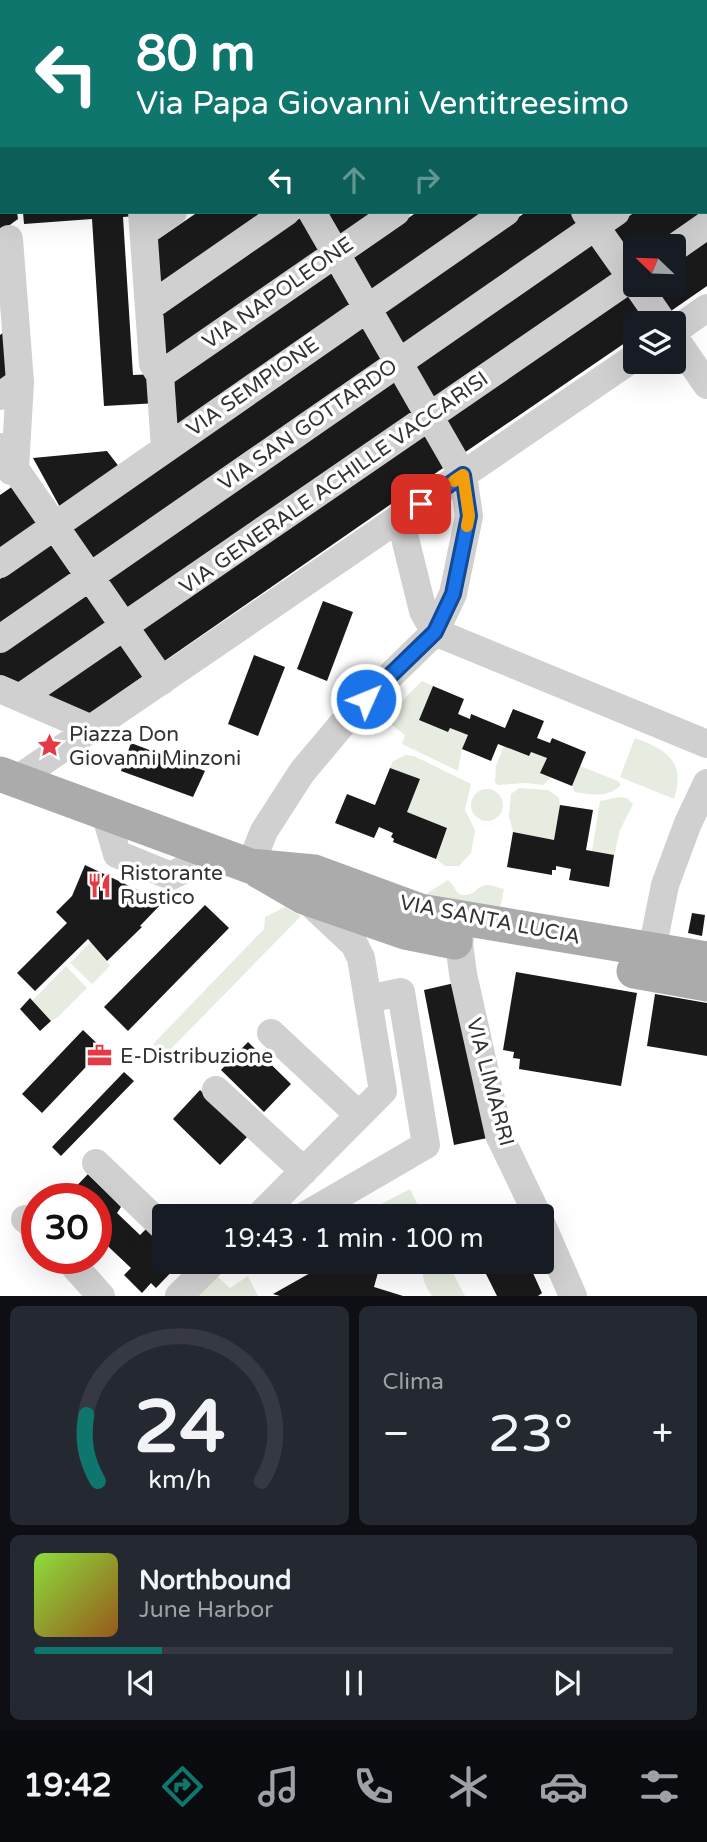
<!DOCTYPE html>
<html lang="it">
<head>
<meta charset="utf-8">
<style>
  :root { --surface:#171b24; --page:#242831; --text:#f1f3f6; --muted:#9ea1a6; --line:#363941; --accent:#0f766e }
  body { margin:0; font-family:"Varela Round",sans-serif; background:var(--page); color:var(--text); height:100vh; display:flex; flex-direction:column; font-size:26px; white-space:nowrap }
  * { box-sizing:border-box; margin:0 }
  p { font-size:23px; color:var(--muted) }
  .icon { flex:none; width:38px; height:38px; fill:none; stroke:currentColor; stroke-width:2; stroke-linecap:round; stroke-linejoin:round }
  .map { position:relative; height:1296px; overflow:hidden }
  .drawer { display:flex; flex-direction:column; gap:10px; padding:10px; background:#0d0f14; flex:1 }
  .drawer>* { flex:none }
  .hud { position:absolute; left:0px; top:0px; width:707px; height:214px; box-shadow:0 7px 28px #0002; background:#0f766e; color:#fff; overflow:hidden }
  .needle { width:46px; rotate:293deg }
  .controls { position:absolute; left:623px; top:234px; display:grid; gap:14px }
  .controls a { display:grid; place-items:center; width:63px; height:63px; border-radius:7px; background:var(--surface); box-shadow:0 7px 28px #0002; font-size:35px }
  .speed { position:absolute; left:21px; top:1183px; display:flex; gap:14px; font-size:35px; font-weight:700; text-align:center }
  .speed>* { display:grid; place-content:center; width:91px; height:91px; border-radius:50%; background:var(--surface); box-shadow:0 7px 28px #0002; line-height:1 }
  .speed .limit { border:10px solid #d22; background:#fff; color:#111 }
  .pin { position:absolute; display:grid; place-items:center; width:60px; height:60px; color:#fff; margin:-30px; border-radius:14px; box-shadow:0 4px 10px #0006 }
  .me { position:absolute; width:77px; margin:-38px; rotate:46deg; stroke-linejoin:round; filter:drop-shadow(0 0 5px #0008) }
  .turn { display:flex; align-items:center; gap:24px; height:147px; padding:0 21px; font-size:32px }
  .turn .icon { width:91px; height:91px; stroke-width:2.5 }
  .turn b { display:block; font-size:49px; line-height:60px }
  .lanes { display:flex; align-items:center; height:66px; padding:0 21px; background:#0003; justify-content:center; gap:35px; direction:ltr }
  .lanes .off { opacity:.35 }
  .big { font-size:52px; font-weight:600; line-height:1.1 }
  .drawer .widget { flex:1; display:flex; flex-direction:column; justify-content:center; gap:10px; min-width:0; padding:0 24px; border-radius:10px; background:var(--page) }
  .drawer .dial { align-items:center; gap:0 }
  .dial svg { height:182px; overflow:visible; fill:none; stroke:var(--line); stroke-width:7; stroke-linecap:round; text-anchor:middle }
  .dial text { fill:var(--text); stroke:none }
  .song { display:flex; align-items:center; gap:21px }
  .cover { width:84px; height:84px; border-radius:10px; background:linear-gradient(135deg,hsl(90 70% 55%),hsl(30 70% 35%)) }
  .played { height:7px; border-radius:4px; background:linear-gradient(90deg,var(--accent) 20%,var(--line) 20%) }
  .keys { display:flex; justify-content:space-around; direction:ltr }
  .heat { display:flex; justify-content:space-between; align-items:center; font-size:38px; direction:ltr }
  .drawer .tiles { flex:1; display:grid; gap:10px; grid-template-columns:1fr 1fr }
  .widget:last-child { grid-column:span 2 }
  .trip { position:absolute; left:152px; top:1204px; width:402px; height:70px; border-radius:7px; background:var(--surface); box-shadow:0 7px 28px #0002; font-weight:600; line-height:70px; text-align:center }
  .dock { display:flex; height:112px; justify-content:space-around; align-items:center; background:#090b0e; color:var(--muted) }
  .dock .icon { width:49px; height:49px }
  .dock .selected { color:var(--accent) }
  .dock b { font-size:32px; color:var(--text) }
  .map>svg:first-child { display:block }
</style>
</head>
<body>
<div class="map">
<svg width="707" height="1296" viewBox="0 0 707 1296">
  <rect width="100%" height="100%" fill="#fff"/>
  <path fill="#e6ecdf" d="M422 681 433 686 419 720 448 732 450 728 468 735 462 749 458 771 402 744 405 735 384 719Z
    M635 738C667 750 686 761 674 799L620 777Z
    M504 746 528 756 531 752 547 758 541 773 552 777 543 785 526 783 498 785 495 782 496 766Z
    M406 755 414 756 471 784 465 810 475 830 471 853 459 866H445L436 859 447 828 407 812 420 779 390 768 393 761Z
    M580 766 618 781 621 785C608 798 592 795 575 792L572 786Z
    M519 788 548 790 559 798 560 805 554 840 513 832 509 816 511 794Z
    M471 805a16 16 0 1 1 32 0a16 16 0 1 1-32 0Z
    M620 797 627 798 633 804 620 830 614 855 592 851 600 801Z
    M448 880C458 888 455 900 473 893 485 881 489 885 504 889L499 912 422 899 429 892Z
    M285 907 301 916 164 1056 153 1044 264 929 265 917Z
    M91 942 110 966 92 984 70 963Z
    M66 966 87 988 57 1018 51 1021 32 1001Z
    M410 1189 423 1216H383L375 1214 358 1216Z
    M425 1262H447L465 1296H432C424 1285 420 1274 425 1262Z
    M217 1276 230 1288 248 1276 258 1296H198Z"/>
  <path fill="#1a1a1a" d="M0 212H17L18 219 0 232Z
    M23 212H136V216L123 217 133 375 156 374 158 403 104 406 92 219 24 224Z
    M198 212H271L157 291 151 244Z
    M326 212H379L341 238Z
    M417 212H487L372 292 352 257Z
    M526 212H573L580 222 403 347 382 311Z
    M635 212H705L654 247H635V260L610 229Z
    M303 216 322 252 163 365 160 316Z
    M707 238V286L668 313 649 285H674V261Z
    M592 239 616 273 433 399 414 364Z
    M333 270 354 305 168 434 165 385Z
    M629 291 652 324H635V336L464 453 444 419Z
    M364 324 385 359 94 561 71 528Z
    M7 330 11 375 0 383V335Z
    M394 377 415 411 128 611 105 578Z
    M426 431 446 466 163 662 140 629Z
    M107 451 120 468 61 509 33 458Z
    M13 486 39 523 0 551V495Z
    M51 544 73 576 0 626V579Z
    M86 591 108 624 19 686 0 678V650Z
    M323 601 353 612 327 681 297 669Z
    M124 643 145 675 89 714 45 695Z
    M254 655 285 667 258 736 228 724Z
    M433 686 464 699 458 714 470 719 471 714 505 728 513 709 544 721 537 738 550 743 552 738 586 752 572 786 540 773 547 758 531 752 529 756 498 744 491 761 462 749 468 735 450 728 448 732 419 720Z
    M131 743 205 771 193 797 121 771Z
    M390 768 420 779 407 812 447 828 436 859 393 842 394 839 391 837 393 833 379 827 374 838 335 823 347 794 375 805Z
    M560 805 593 810 586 850 614 855 609 887 569 880 571 869 556 866V870H552V875L507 867 513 832 554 840Z
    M85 865 163 902 140 926 142 927 107 961 88 939 35 991 17 973 67 923 56 912 72 896Z
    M205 905 229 928 128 1031 104 1007Z
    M692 913 705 915 702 936 688 933Z
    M516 972 637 993 621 1086 519 1069 520 1059 513 1058 514 1052 503 1050Z
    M459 982 492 1137 454 1145 424 990Z
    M655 994 707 1003V1056L647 1046Z
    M30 998 51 1021 40 1031 20 1009Z
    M83 1030 103 1049 42 1113 22 1094Z
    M248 1042 291 1084 264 1112 221 1070Z
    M124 1072 134 1081 61 1156 52 1147Z
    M200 1090 248 1136 220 1165 173 1119Z
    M88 1174 121 1207 117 1213 140 1235 149 1226 164 1240V1262H181L156 1288 151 1283 142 1293 124 1275 131 1268 96 1235V1199H64Z
    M323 1262H352L357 1272 377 1262H381L374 1287 403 1296H280L273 1294 312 1272 310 1269Z
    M480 1262H528L542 1293 538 1296H497Z"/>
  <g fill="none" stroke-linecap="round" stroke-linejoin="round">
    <path stroke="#d0d0d0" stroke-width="28" d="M191 0 192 2
      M436 0 437 2
      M44 2 47 0
      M149 2 152 0
      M257 2 260 0
      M370 2 373 0
      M481 2 484 0
      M591 2 594 0
      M699 2 701 0
      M0 32 2 31
      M705 74 707 73
      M0 105 2 104
      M705 149 707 148
      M0 179 2 177
      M142 212 153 364 160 375 165 448
      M585 212 635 283
      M144 232 173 212
      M0 245 9 239 20 382 0 396
      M674 248 707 225
      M637 285 664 324
      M149 307 286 212
      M674 331 707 308
      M674 337 707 385
      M160 375 396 212
      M0 447 162 681
      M11 471 15 469 20 382
      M400 518 423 611 435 632
      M0 564 506 212
      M435 632 707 744
      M0 639 616 212
      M0 689 92 729
      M21 697 635 275
      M16 780 635 357
      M105 813 117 854 171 876 213 854
      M250 866 264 831 302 772 349 716 435 632 453 594 469 516 463 475 312 212
      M463 921 459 943 463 974 499 1135 538 1216
      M648 970 665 885 688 823 707 783
      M271 1033 359 1115
      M216 1090 304 1171
      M96 1163 164 1228
      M259 1216 383 1091 361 958 354 944 308 901
      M304 1216 426 1145 401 992 368 999
      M25 1219 37 1228
      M542 1225 573 1296
      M67 1258 101 1296
      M179 1296 213 1262"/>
    <path stroke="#ababab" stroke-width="35" d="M0 774 250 866 314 872 420 911 707 959
      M259 871 304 897 405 932 455 942
      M634 971 707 984"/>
  </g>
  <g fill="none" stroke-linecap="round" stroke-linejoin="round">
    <defs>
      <path id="route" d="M366 699 435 632 453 594 469 516 463 475 421 504"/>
    </defs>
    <use href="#route" stroke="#114b97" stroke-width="18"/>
    <use href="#route" stroke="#1a73e8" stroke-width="12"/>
    <path stroke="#f59e0b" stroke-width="12" d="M454 481 463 475 469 516 467 526"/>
  </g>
  <defs>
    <symbol id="sight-bare" viewBox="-9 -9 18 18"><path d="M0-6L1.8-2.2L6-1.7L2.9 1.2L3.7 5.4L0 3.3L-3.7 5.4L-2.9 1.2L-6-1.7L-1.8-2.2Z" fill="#e63946" stroke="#fff" stroke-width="2.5" paint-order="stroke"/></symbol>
    <symbol id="restaurant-bare" viewBox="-9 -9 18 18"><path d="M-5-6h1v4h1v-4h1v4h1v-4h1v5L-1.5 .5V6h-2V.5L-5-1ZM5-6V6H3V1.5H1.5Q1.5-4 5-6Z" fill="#e63946" stroke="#fff" stroke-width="2.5" paint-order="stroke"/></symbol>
    <symbol id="office-bare" viewBox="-9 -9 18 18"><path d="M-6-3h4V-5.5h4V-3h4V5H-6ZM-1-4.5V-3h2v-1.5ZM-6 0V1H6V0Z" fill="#e63946" stroke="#fff" stroke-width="2.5" paint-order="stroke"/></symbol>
  </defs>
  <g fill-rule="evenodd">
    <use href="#sight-bare" x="32" y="728" width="35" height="35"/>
    <use href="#restaurant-bare" x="82" y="868" width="35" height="35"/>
    <use href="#office-bare" x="82" y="1038" width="35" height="35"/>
  </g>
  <g text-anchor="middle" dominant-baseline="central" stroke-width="7" stroke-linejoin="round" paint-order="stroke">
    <g font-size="21" fill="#333" stroke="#fff">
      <text transform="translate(278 293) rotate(-35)">VIA NAPOLEONE</text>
      <text transform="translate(253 387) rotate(-35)">VIA SEMPIONE</text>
      <text transform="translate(308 425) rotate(-35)">VIA SAN GOTTARDO</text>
      <text transform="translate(334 483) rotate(-35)">VIA GENERALE ACHILLE VACCARISI</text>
      <text transform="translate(490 920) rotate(11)">VIA SANTA LUCIA</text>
      <text transform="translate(490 1082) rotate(75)">VIA LIMARRI</text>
    </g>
    <g font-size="21" fill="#333" stroke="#fff" text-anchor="start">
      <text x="69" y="734">Piazza Don<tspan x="69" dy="24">Giovanni Minzoni</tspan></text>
      <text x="120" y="873">Ristorante<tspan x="120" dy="24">Rustico</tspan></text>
      <text x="120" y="1056">E-Distribuzione</text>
    </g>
  </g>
</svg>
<div class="controls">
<a><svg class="needle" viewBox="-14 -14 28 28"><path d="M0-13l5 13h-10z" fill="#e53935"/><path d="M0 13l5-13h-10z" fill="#9ea1a6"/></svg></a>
<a><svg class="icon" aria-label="layers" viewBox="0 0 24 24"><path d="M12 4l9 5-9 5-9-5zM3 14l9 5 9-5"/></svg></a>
</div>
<div class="speed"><div class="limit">30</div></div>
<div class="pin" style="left:421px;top:504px;background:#d93025"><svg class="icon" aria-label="arrive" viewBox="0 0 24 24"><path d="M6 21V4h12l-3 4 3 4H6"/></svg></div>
<svg class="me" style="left:366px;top:699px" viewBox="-20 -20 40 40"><circle r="17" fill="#1a73e8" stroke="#fff" stroke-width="3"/><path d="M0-11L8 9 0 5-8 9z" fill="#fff"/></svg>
<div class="trip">19:43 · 1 min · 100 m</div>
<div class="hud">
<div class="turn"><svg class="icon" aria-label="left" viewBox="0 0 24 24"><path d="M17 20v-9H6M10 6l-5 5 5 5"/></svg><div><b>80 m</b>Via Papa Giovanni Ventitreesimo</div></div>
<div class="lanes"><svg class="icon" aria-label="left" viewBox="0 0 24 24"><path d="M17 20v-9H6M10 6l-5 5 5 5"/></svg><svg class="icon off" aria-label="ahead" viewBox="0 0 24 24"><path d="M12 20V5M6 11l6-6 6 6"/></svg><svg class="icon off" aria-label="right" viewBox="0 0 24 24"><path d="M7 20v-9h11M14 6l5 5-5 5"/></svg></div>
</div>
</div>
<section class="drawer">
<div class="tiles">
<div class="widget dial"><svg viewBox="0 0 100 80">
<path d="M14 69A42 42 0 1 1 86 69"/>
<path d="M14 69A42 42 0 0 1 9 40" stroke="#0f766e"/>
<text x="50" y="56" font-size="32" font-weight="700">24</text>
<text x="50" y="72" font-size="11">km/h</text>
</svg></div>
<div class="widget"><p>Clima</p>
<div class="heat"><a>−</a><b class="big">23°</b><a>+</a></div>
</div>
<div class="widget">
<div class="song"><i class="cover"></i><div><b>Northbound</b><p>June Harbor</p></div></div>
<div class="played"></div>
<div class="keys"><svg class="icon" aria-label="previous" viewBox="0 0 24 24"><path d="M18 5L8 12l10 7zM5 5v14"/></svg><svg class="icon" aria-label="pause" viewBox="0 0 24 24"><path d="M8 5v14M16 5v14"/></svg><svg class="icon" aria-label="next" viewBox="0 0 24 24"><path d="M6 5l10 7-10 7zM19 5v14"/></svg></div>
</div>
</div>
</section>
<nav class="dock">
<b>19:42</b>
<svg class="icon selected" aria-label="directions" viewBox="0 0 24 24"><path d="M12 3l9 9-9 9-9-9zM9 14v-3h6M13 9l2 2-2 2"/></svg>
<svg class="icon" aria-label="music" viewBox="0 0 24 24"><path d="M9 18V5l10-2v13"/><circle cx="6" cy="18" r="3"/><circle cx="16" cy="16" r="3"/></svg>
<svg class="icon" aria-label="phone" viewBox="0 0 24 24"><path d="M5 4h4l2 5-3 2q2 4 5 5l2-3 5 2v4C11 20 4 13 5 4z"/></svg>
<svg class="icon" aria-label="climate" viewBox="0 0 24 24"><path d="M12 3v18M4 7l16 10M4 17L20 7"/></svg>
<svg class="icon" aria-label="car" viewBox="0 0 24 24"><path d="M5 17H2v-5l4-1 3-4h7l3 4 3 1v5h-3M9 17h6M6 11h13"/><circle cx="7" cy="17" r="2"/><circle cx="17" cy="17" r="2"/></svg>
<svg class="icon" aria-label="filters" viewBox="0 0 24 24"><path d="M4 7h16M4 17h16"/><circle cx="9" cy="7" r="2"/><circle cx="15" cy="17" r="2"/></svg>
</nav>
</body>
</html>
